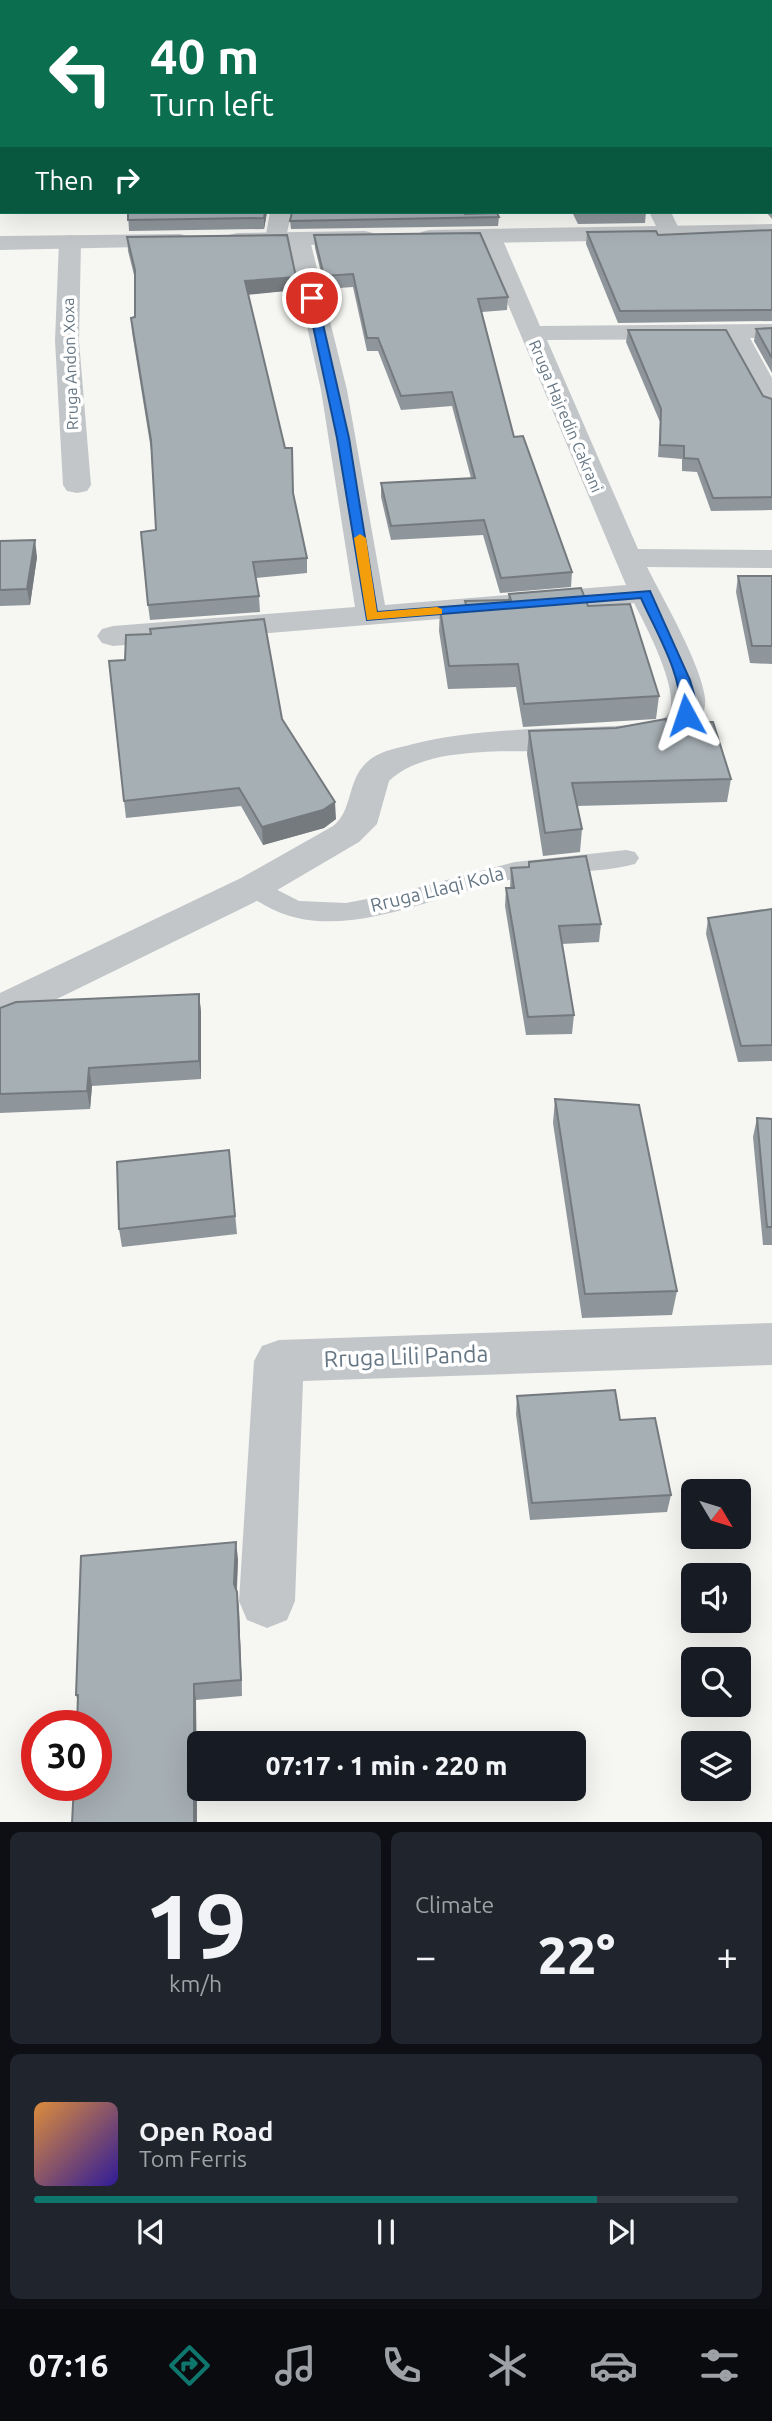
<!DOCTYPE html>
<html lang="en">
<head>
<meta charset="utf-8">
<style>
  :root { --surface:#171b24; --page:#20242c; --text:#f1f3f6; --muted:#9ea1a6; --line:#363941; --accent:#0f766e }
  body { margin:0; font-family:Ubuntu,sans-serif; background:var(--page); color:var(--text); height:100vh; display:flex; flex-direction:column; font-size:26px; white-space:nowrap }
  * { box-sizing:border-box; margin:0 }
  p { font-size:23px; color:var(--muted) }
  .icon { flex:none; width:38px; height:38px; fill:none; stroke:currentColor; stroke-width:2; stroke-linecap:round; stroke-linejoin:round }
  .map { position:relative; height:1822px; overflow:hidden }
  .details { display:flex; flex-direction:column; gap:10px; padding:10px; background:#0d0f14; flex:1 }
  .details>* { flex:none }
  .banner { position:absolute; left:0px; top:0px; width:774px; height:214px; box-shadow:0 7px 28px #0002; background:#0b6e4f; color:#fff; overflow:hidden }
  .needle { width:46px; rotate:128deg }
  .fabs { position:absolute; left:681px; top:1479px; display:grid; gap:14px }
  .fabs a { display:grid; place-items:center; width:70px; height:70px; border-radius:10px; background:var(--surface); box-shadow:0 7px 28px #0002; font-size:35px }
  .speed { position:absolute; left:21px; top:1710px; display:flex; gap:14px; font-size:35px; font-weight:700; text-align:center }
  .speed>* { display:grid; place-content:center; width:91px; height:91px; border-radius:50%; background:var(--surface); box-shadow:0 7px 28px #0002; line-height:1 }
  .speed .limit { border:10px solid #d22; background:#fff; color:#111 }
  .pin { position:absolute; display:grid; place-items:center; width:60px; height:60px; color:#fff; margin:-30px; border:4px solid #fff; border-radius:50%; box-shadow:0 2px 7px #0007 }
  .me { position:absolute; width:77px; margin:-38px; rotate:355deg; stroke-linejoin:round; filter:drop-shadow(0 0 5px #0008) }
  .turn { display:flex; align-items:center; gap:24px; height:147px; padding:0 35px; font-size:32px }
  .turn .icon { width:91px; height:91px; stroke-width:2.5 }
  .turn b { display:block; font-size:49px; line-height:60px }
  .then { display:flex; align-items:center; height:66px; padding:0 35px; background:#0003; gap:14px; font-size:26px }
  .big { font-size:52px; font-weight:800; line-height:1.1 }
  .details .tile { flex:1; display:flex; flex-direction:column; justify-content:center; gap:10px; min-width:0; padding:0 24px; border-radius:10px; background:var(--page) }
  .details .dial { align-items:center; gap:0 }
  .dial b { font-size:91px; line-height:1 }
  .song { display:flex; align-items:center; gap:21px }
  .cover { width:84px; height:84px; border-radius:10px; background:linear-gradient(135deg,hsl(30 70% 55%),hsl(250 70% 35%)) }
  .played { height:7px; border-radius:4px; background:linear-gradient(90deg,var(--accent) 80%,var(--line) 80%) }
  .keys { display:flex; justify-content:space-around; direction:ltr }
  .heat { display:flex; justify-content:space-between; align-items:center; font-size:38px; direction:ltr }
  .details .tiles { flex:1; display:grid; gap:10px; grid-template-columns:1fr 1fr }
  .tile:last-child { grid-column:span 2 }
  .trip { position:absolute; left:187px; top:1731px; width:399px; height:70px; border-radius:10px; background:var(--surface); box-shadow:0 7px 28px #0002; font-weight:800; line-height:70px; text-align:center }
  .menu { display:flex; height:112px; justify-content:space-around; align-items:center; background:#090b0e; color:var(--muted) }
  .menu .icon { width:49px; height:49px }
  .menu .on { color:var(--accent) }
  .menu b { font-size:32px; color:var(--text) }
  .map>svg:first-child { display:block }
</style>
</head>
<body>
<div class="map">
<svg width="772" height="1823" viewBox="0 0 772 1823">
  <rect width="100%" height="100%" fill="#f6f6f3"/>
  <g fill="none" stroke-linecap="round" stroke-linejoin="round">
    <path fill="#c2c6c9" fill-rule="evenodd" d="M237 0H249V2H237Z
      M626 850 635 852 639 858 635 864C596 874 553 871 514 879 438 892 340 948 266 906 257 901 247 896 241 887L245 881 254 878 299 901 346 903 398 893 515 862Z"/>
    <path fill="#c2c6c9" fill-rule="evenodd" d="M270 212H292L284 245H268L265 240Z
      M649 212H671L681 233 678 238H662Z
      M490 229 498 231 501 236 540 326 772 324V338H750L772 378V409L763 407 759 401 726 339 547 340 638 549 772 550V568L647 567C663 599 701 664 705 698 713 765 526 748 484 752 452 754 413 758 389 781L377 824 359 842 267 896 14 1020 0 1025V993L241 878 333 826C355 809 345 777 372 758 384 750 399 748 413 744 490 725 570 730 649 724 655 722 665 720 668 714 682 694 645 624 634 603L113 646 102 643 97 636 102 629 113 626 355 607 321 390 288 240 291 235H307L310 240 347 390 385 605 626 585 479 236 482 231Z
      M70 235 78 237 81 242 79 341 91 485 87 491 77 493 67 491 63 485 55 341 59 242 62 237Z
      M772 1323V1365L303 1381 295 1601 287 1620 267 1628 247 1620 239 1601 254 1361 262 1346 279 1340Z"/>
    <path fill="#c2c6c9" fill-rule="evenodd" d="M772 224V238L429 244 421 242 418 237 421 232 429 230Z
      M365 231 373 233 376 238 373 243 237 247 229 245 226 240 229 235 237 233Z
      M180 234 188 236 191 241 188 246 0 250V236Z"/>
    <path fill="#d4d9dc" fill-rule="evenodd" d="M22 0H38V2H22Z
      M0 71H2L0 86Z"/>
  </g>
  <path fill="#8f969b" d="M489 0H772V219L766 212H772V2H490Z
    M128 212H267L264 229 129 231Z
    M572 212H646L645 223 578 224Z
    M465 214 499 217 498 226 291 229 290 221Z
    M772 230V321L618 323 586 244 587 232 658 235Z
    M314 235 508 297 507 310 482 312 514 437 572 572 571 587 500 593 483 535 391 540 381 497V483L471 478 452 406 401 410 378 351H367L353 287 325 289 315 248Z
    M127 237 296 290 248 294 293 493 307 558V573L256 578 259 596 260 612 150 620 148 605 156 530 151 450 132 332 131 318 135 317V279L128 251Z
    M772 328V373L754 341 756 329Z
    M628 330 763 396 772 399V510L711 511 697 472 682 471V459L658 457 660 422 626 342Z
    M0 541 37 557 30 605 0 606Z
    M738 576H772V664L750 663 736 592Z
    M509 594 588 606 659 696 656 719 523 727 516 687 448 689 439 631 440 609 465 608V601L508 600Z
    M282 719 336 819 324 828 263 845 241 806 126 818 124 801Z
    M616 728 731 779 727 802 577 806 582 829 580 852 543 856 527 754 529 731Z
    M529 862 601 924 599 942 562 944 574 1015 572 1034 526 1035 505 906 506 888H510L511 868 528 867Z
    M772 909V1061L738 1062 706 934 708 918Z
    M199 994 201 1012V1079L92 1086 90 1109 0 1113V1008Z
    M555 1099 677 1291 672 1315 582 1318 553 1123Z
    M757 1118 772 1119V1245H763L753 1137Z
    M229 1150 237 1234 122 1247 119 1229Z
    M517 1396 620 1420 671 1495 667 1512 530 1520 516 1414Z
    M238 1559 237 1590 239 1609 242 1696 196 1700 197 1823H72L78 1702 76 1695Z"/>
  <path fill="#747a7e" d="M265 212H267L264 229V218Z
    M296 277V290L246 295 245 281Z
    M35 540 37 557 30 605 27 589Z
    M335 802 336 819 324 828 263 845 262 827Z
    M199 994 201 1012V1079L199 1061Z
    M89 1068 92 1086 90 1109 87 1091Z
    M236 1542 238 1559 236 1601 234 1584Z
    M237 1592 239 1609 242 1696 241 1680Z
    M194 1684 196 1700 197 1823H194Z"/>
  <path fill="#a6afb4" stroke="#747a7e" stroke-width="2" d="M493 0H772V206V2H494Z
    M128 212H265L264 218 128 220Z
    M292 212H465V214L497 213 499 217 290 221Z
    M578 212H646L579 213Z
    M772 230V310L620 311 587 232 656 231 658 235Z
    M480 233 508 297 478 299 514 437 523 436 572 572 501 578 484 520 391 526 381 483 475 478 452 392 401 396 378 338H367L353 274 324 276 314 235Z
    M287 235 296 277 245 281 285 448H292L293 493 307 558 253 562 259 596 148 605 141 532 156 530 151 440 131 318 135 317V270L127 237Z
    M772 328V358L756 329Z
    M628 330H726L763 396 772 399V497L713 498 698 459 684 458V446L660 445 661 409Z
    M35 540 27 589 0 590V541Z
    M738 576H772V646H752Z
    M581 588 588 606 630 604 659 696 524 704 518 664 449 666 440 609 467 608 465 601 511 600 509 594Z
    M264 619 282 719 335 802 323 810 262 827 239 788 124 801 109 661 125 660 126 635 151 634 150 629Z
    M666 719 667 723 713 722 731 779 572 783 582 829 545 833 529 731 616 728Z
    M586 856 601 924 559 926 574 1015 528 1017 506 888H514L511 868 529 867V862Z
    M772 909V1045L741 1046 708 918Z
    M199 994V1061L89 1068 87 1091 0 1094V1008L16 1002Z
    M555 1099 639 1105 677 1291 585 1294Z
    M757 1118 772 1119V1227H767Z
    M229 1150 235 1216 119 1229 117 1162Z
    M615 1390 620 1420 655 1418 671 1495 532 1503 517 1396Z
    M236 1542 234 1584 237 1592 241 1680 194 1684V1823H72L74 1785H96V1726H77L78 1695H76L81 1556Z"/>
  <path fill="#1a73e8" stroke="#114b97" stroke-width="2" d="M312 295 317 298 349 438 377 612 650 591 690 680 696 701 691 718 686 719 679 715C686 680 655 630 641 598L367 620 337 438 307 298Z"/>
  <path fill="#f59e0b" d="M360 534 366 538 377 612 437 607 442 609V614L367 620 354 538Z"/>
  <g text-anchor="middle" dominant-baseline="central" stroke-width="7" stroke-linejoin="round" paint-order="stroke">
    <g font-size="16" fill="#657684" stroke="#fff">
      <text transform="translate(70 364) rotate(-92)">Rruga Andon Xoxa</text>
      <text transform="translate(566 416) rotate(67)">Rruga Hajredin Cakrani</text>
    </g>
    <g font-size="19" fill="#657684" stroke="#fff">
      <text transform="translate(437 889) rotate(-14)">Rruga Llaqi Kola</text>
    </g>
    <g font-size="23" fill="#657684" stroke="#fff">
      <text transform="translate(406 1356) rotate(-2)">Rruga Lili Panda</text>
    </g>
  </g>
</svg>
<div class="fabs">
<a><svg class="needle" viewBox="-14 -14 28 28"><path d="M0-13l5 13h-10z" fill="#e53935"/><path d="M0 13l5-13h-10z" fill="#9ea1a6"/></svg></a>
<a><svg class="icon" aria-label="sound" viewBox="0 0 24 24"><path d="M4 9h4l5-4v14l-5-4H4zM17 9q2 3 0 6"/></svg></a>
<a><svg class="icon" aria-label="search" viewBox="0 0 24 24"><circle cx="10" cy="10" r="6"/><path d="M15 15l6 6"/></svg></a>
<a><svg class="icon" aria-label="layers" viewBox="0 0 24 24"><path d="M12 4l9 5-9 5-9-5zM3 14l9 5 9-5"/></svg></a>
</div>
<div class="speed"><div class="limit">30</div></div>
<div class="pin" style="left:312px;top:298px;background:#d93025"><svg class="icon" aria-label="arrive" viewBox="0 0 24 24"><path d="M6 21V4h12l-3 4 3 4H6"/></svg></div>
<svg class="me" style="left:686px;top:715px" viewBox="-20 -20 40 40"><path d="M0-17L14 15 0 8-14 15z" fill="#1a73e8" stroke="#fff" stroke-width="4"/></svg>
<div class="trip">07:17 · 1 min · 220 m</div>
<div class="banner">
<div class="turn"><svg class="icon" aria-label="left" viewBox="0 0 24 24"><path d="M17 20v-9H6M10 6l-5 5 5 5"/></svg><div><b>40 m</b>Turn left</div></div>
<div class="then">Then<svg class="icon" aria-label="right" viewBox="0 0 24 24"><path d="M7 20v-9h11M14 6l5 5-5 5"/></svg></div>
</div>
</div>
<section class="details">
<div class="tiles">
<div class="tile dial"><b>19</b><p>km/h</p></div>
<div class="tile"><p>Climate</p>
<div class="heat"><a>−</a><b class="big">22°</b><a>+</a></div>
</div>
<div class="tile">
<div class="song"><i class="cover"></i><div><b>Open Road</b><p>Tom Ferris</p></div></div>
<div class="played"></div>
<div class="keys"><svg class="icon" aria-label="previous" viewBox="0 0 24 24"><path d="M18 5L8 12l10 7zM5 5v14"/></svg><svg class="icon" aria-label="pause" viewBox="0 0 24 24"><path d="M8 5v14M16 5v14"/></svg><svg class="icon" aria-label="next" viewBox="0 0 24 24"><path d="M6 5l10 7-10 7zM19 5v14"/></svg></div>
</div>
</div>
</section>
<nav class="menu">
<b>07:16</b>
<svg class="icon on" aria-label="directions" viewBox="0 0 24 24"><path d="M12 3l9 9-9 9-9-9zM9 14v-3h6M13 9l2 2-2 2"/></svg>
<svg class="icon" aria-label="music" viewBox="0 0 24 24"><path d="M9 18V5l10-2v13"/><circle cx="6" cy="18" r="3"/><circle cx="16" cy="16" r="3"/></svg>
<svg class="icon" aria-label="phone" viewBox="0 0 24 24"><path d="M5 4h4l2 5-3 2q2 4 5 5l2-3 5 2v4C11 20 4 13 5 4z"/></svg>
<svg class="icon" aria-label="climate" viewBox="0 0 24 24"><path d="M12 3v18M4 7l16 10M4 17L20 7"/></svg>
<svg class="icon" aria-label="car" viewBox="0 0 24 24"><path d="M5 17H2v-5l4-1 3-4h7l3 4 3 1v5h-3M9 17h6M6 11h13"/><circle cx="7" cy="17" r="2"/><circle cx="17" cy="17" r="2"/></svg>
<svg class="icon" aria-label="filters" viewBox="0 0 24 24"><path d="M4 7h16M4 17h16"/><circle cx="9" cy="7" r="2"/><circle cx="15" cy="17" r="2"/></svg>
</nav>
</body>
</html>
